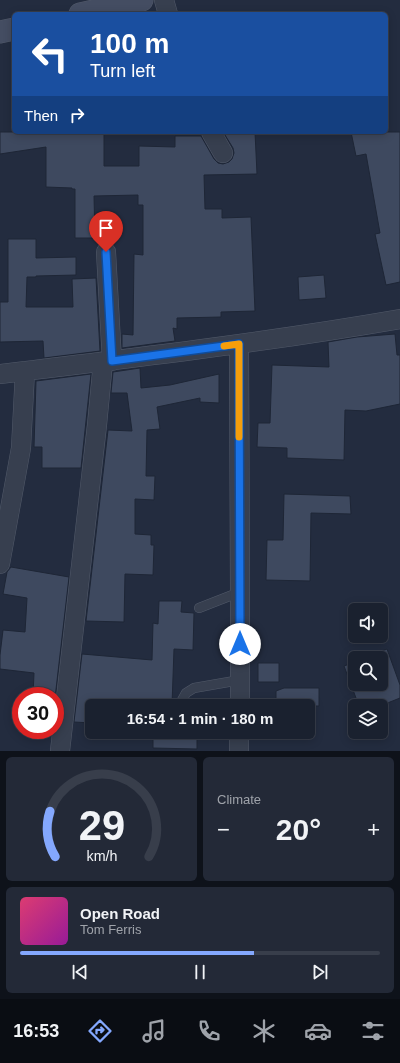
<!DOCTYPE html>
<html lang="en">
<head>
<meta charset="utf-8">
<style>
  :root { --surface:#1a212f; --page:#232937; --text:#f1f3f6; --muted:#9fa3aa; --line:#383e4b; --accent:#84a8fe }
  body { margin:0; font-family:Helvetica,sans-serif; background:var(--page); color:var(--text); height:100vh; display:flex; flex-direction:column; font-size:15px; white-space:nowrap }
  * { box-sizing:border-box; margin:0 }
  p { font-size:13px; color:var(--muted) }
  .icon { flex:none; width:22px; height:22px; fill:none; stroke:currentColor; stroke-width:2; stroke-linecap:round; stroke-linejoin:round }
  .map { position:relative; height:751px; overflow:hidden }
  .details { display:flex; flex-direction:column; gap:6px; padding:6px; background:#0e121a; flex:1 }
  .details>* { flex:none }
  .hud { position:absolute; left:12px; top:12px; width:376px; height:122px; border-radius:6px; box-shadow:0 2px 10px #0003,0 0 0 1px var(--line); background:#1a4fa0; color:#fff; overflow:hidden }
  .fabs { position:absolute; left:348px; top:603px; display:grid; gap:8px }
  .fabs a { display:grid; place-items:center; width:40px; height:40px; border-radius:6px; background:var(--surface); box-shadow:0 2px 10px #0003,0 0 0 1px var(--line); font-size:20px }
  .speed { position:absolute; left:12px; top:687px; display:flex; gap:8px; font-size:20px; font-weight:700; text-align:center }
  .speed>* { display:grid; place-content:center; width:52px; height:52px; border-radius:50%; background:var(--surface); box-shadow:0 2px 10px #0003,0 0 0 1px var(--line); line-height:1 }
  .speed .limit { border:6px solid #d22; background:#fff; color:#111 }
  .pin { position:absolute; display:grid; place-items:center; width:34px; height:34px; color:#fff; margin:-41px -17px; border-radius:50% 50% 50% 0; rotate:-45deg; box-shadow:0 0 4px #0007 }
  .pin .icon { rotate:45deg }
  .me { position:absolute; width:44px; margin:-22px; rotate:0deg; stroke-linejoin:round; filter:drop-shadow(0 0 3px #0008) }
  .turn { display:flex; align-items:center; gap:14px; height:84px; padding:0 12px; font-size:18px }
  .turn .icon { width:52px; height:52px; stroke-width:2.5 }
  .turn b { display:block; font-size:28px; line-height:34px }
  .then { display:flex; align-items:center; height:38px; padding:0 12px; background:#0003; gap:8px; font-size:15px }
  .big { font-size:30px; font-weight:700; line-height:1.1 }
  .details .card { flex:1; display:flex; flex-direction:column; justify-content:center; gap:6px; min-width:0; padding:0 14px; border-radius:6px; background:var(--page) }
  .details .dial { align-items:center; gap:0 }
  .dial svg { height:104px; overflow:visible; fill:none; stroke:var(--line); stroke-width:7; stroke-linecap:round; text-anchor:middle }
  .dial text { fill:var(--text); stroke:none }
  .song { display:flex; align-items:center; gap:12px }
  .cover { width:48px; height:48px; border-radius:6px; background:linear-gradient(135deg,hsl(340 70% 55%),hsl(300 70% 35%)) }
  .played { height:4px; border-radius:2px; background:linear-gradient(90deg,var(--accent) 65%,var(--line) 65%) }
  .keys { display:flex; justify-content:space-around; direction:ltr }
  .heat { display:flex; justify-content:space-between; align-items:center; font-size:22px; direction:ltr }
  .details .tiles { flex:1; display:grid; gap:6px; grid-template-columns:1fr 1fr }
  .card:last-child { grid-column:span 2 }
  .trip { position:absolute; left:85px; top:699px; width:230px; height:40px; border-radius:6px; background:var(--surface); box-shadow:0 2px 10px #0003,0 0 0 1px var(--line); font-weight:700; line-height:40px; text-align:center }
  .tabs { display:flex; height:64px; justify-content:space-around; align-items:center; background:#0a0d13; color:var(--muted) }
  .tabs .icon { width:28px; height:28px }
  .tabs .current { color:var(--accent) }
  .tabs b { font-size:18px; color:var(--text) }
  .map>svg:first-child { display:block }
</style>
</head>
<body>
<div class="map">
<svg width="400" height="751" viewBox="0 0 400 751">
  <rect width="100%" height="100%" fill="#232c3f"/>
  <path fill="#3e495f" stroke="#1e2636" d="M0 132H104V166H139V146L175 147V136H201L214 159 218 163 223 164 229 162 232 159 234 153 233 148 225 135 226 132H255L257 174 204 175 205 209H222V218L251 217 255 311 221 312V317L177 318V329L173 328 175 341 122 348V334L133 335 134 254 143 255V205H138V195L94 196 95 238H75V189H72V188L46 187V147L0 154Z
    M351 132H400V282L386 285 375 234 380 233 366 154 356 156Z
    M8 239H36V258L76 257V275L36 276V277H27L26 307H73L72 279 96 278 100 351 44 358 43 341 0 342V302H8Z
    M324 275 326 298 299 300 298 277Z
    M395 334 397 355H400V404L366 411 345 410 344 460 287 458V448L257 447 258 423H270L272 365 329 367 328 342 357 337Z
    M140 368 141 388 170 385 219 374V403L200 402V398L157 407 160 429 147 430 146 476H155L154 500 135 499V534L151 535V545H154L153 575 125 574 124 622 86 621 108 430 132 431 127 393H111L113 372Z
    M91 374 81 468H42V447H34L36 381Z
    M284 494 350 496 351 514 311 513 310 581 266 580 267 540H283Z
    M11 567 69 577 55 698V696H33L34 673 0 669V655L3 630 25 632 27 598 3 594 7 572Z
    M159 601H182L181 612 194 613 193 650 174 649 172 705 177 706H92V723L74 722 82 654 152 660 153 623 158 624Z
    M387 649 400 685V698L380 706H359L344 666 355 662V684H381V658H364Z
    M258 663H279V682H258Z
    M284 688H319V706H276V691Z
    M153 732H197V749L153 748Z"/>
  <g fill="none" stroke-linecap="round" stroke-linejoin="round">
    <defs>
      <path id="lane" d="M199 608 240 592
        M181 702 186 693 194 688 240 680"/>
      <path id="street" d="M164 0 168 14
        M211 132 223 153
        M106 252 112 361
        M239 344 240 592V706
        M0 374C134 358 267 342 400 319
        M0 564 21 448 25 371
        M239 732V751
        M60 751 97 425 103 362"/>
      <path id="secondary" d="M80 14 142 0
        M0 32 14 29"/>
    </defs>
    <use href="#lane" stroke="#525a6a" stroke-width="10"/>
    <use href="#street" stroke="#525a6a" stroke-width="20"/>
    <use href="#secondary" stroke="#525a6a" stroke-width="23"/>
    <use href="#lane" stroke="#373f4f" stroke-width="9"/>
    <use href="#street" stroke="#373f4f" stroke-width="19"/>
    <use href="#secondary" stroke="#444d62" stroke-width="22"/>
  </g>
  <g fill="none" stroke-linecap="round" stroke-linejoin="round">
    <defs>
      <path id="route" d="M106 252 112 361 239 344 240 644"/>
    </defs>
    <use href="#route" stroke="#114b97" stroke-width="10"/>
    <use href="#route" stroke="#1a73e8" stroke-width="7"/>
    <path stroke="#f59e0b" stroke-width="7" d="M224 346 239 344V437"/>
  </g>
</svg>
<div class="fabs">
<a><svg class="icon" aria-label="sound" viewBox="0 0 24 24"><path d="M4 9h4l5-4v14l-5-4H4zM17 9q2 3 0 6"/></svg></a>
<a><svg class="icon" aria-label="search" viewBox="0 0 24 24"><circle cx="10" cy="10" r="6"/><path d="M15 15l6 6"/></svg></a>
<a><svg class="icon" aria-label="layers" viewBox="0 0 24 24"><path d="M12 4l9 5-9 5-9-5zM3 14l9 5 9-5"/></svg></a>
</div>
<div class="speed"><div class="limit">30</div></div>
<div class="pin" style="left:106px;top:252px;background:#d93025"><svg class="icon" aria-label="arrive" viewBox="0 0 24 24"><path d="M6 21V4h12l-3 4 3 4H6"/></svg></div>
<svg class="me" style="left:240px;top:644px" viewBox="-20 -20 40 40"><circle r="19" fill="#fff"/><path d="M0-13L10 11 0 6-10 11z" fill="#1a73e8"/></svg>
<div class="trip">16:54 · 1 min · 180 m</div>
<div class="hud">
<div class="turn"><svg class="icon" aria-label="left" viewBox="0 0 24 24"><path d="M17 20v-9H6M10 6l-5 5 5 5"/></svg><div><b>100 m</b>Turn left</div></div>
<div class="then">Then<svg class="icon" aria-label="right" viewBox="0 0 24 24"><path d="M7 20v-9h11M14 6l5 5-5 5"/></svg></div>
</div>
</div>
<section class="details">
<div class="tiles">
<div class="card dial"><svg viewBox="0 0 100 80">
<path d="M14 69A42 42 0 1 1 86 69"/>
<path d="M14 69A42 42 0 0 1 10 34" stroke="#84a8fe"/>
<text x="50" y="56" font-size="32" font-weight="700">29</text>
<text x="50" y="72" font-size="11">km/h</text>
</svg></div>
<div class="card"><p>Climate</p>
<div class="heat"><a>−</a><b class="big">20°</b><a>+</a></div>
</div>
<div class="card">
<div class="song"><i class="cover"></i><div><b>Open Road</b><p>Tom Ferris</p></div></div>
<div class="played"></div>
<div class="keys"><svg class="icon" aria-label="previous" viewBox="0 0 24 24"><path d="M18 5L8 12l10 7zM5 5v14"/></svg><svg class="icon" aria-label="pause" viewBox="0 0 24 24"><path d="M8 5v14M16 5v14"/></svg><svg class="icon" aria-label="next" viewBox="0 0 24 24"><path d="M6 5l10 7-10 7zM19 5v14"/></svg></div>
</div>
</div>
</section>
<nav class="tabs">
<b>16:53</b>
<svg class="icon current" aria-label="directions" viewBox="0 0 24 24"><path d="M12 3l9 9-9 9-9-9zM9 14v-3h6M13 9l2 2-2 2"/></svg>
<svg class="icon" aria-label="music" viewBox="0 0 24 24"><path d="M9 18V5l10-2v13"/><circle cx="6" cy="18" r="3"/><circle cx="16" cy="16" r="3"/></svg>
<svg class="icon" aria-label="phone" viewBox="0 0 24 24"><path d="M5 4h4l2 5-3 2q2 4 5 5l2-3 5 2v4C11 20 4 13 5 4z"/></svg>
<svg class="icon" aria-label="climate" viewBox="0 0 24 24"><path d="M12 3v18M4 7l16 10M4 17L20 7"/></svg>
<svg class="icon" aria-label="car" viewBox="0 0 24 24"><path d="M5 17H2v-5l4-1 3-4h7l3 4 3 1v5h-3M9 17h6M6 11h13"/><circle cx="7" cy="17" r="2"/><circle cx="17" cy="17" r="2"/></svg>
<svg class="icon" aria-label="filters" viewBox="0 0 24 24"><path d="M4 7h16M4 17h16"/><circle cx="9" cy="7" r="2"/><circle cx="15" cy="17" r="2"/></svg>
</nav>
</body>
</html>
